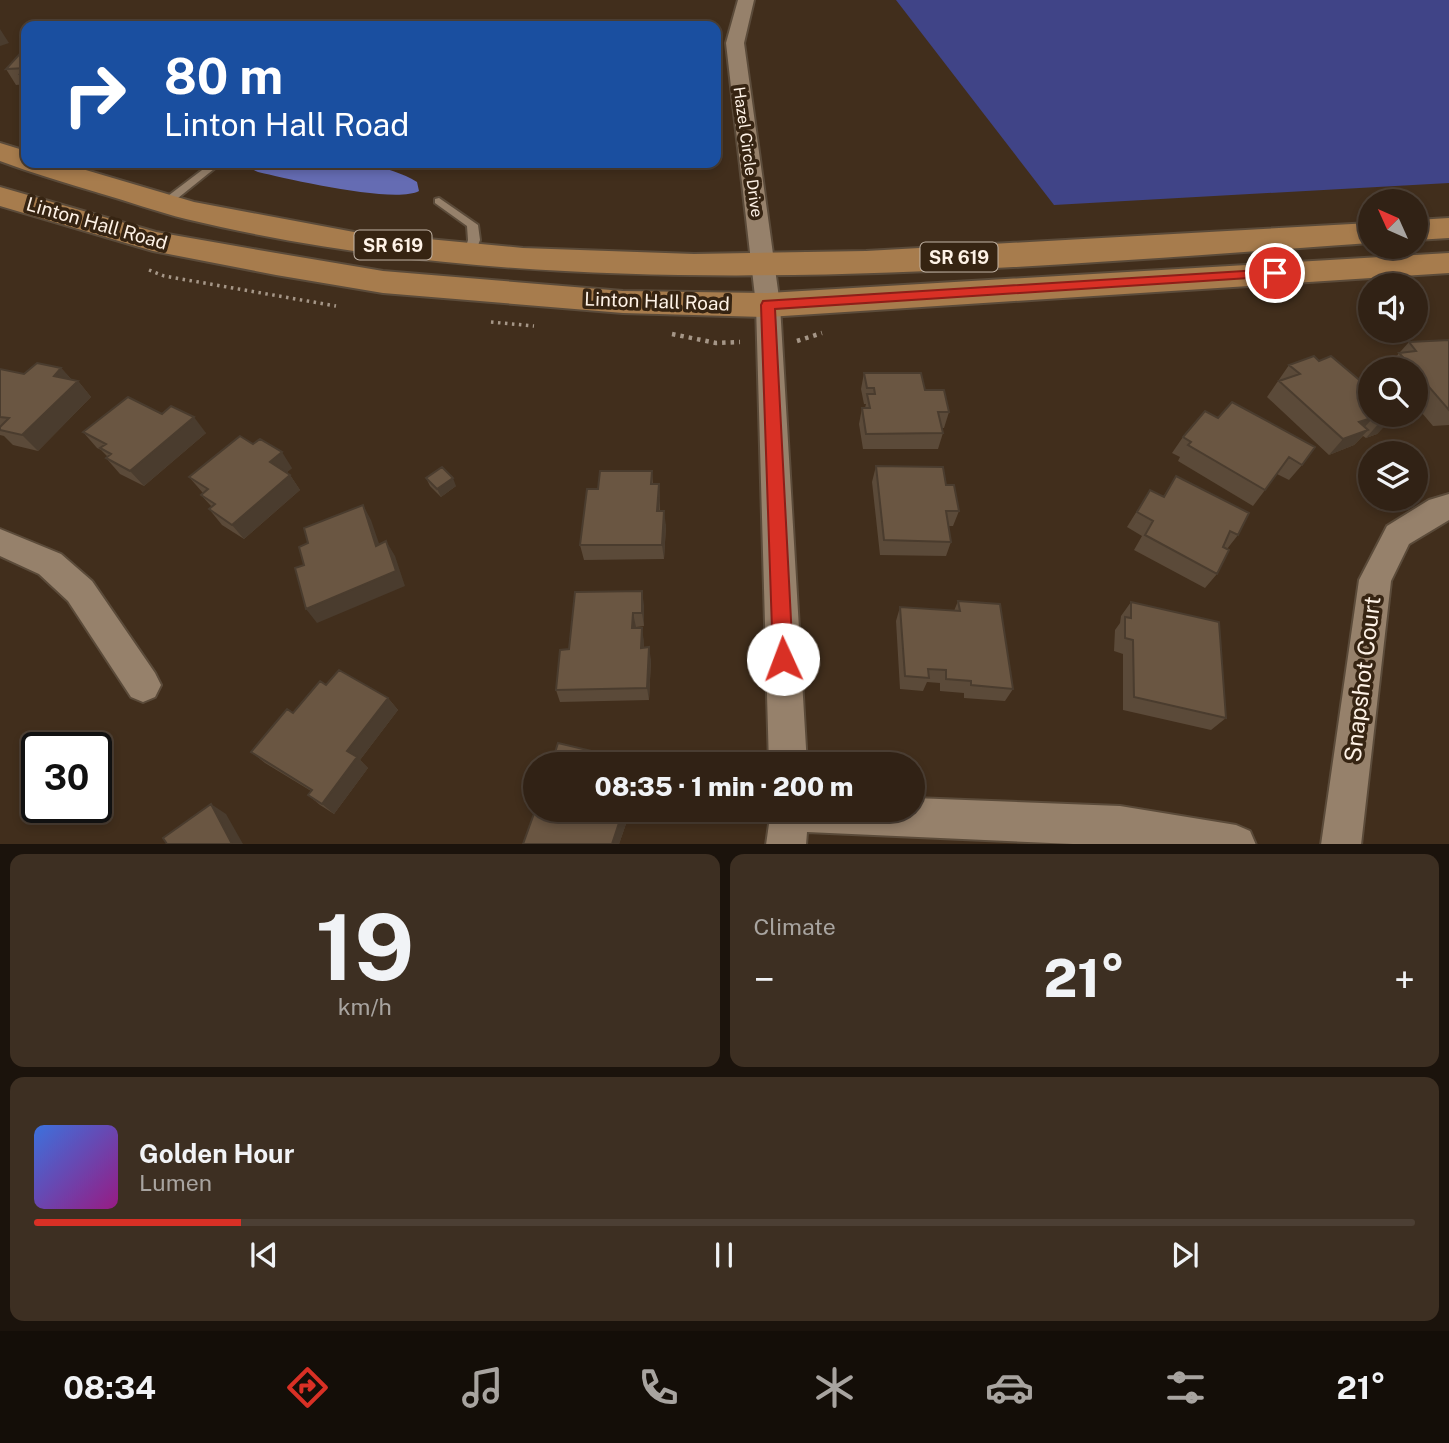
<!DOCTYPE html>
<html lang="en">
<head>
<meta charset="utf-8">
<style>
  :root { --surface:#312215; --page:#3d2f22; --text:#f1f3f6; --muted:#a8a4a0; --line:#4c3f34; --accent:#d93025 }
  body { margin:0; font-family:"Public Sans",sans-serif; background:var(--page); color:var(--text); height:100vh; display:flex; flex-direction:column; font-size:26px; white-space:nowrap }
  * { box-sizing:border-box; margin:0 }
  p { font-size:23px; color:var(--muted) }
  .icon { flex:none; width:38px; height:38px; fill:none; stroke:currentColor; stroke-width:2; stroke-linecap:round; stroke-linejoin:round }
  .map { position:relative; height:844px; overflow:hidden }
  .side { display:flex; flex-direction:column; gap:10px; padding:10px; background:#1b130c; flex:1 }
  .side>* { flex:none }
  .hud { position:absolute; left:21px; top:21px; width:700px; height:147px; border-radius:14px; box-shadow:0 4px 10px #0003,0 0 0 2px var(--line); background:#1a4fa0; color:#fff; overflow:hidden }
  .needle { width:46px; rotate:315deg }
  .tools { position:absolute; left:1358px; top:189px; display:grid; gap:14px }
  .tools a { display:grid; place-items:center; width:70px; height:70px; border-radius:50%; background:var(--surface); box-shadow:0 4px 10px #0003,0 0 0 2px var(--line); font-size:35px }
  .speed { position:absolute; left:21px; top:732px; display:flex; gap:14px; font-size:35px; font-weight:700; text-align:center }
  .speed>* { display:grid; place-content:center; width:91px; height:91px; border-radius:50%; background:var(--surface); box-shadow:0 4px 10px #0003,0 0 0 2px var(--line); line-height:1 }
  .speed .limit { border:4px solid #111; border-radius:10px; background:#fff; color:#111 }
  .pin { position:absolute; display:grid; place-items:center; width:60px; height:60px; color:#fff; margin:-30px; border:4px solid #fff; border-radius:50%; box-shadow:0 2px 7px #0007 }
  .me { position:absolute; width:77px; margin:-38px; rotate:358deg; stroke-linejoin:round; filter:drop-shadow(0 0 5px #0008) }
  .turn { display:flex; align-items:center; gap:24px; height:147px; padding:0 28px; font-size:32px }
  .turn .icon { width:91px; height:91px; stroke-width:2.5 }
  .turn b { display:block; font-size:49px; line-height:60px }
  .big { font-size:52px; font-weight:800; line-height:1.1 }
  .side .widget { flex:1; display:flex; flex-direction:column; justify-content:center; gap:10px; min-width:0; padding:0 24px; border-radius:14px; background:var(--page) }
  .side .dial { align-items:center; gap:0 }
  .dial b { font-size:91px; line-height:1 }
  .song { display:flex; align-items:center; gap:21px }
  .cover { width:84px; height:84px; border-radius:10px; background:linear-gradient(135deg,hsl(220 70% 55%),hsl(310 70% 35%)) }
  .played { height:7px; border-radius:4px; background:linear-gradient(90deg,var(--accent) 15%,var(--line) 15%) }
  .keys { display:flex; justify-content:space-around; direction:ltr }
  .heat { display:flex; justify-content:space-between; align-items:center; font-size:38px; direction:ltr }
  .side .tiles { flex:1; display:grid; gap:10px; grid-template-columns:1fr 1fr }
  .widget:last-child { grid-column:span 2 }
  .trip { position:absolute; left:523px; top:752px; width:402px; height:70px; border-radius:35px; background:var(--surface); box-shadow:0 4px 10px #0003,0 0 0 2px var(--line); font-weight:800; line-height:70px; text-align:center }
  .tabs { display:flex; height:112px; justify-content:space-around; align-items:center; background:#140e08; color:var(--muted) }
  .tabs .icon { width:49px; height:49px }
  .tabs .on { color:var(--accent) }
  .tabs b { font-size:32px; color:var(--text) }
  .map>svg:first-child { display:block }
</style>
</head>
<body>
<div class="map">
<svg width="1449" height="845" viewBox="0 0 1449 845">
  <rect width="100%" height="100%" fill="#412e1c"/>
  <path fill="#404487" d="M896 0H1449V183L1054 205Z"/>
  <path fill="#656cb3" d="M251 163C304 163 370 154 417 182L419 191C395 204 288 179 258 172L249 168Z"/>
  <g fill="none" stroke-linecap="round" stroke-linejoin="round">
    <defs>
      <path id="lane" d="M210 164 214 165V169L168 206H160V202Z
        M439 198 478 225 480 240 474 256 470 257 464 253 468 240 467 226 435 203V199Z"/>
      <path id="street" d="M738 0H754L744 43 780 305 807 765H769L756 305 726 43Z
        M1449 494V520L1409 544 1391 581 1361 845H1321L1359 580 1387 526 1429 500Z
        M0 529 61 554 92 581 155 673 161 685 155 697 143 702 131 697 68 601 39 574 0 556Z
        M914 798 1120 806 1236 825 1250 831 1256 845H1095L807 832 806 845H766L771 810H914Z"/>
      <path id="primary" d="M0 143 26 151V163H62L194 202 354 232 523 248 694 254 866 251 1370 223V243C985 270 564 310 186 219 157 212 128 201 99 193 66 183 32 173 0 161Z
        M0 187 156 232 276 253 383 271 623 291 768 293 1449 253V273L768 317 623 313 383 293 276 275 153 251 0 206Z
        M1449 218V238L1416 240V220Z"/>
    </defs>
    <use href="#lane" stroke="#5b4b3a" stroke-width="4"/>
    <use href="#street" stroke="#5b4b3a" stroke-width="4"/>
    <use href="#primary" stroke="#5b4b3a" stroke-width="4"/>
    <path stroke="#a59687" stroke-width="3.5" stroke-dasharray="2.5 4.5" stroke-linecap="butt" d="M149 270 164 276 336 306
      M491 322 534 326"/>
    <path stroke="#a59687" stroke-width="4.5" stroke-dasharray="3.5 5" stroke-linecap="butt" d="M672 334 716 343 740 342
      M797 341 822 333"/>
    <use href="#lane" fill="#96816b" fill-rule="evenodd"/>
    <use href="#street" fill="#96816b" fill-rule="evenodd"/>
    <use href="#primary" fill="#a77c4d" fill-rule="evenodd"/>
  </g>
  <path fill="#5b4a39" d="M26 47V84L16 85 6 69Z
    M1449 340V425L1433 426 1416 406V369H1385L1409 342Z
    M1289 365 1370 415H1391L1390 416 1392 418 1377 434 1366 438 1363 436 1354 445 1329 455 1267 397Z
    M61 368 71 379 78 381 91 397 38 451 13 445 4 436 0 435V369L24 374Z
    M864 373 925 390 949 412 944 428H941L943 433 938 449H863L859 424 862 408H865L866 404H864L861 389Z
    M1205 411 1302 465 1289 480 1277 474 1253 506 1178 461 1180 457 1172 453 1183 437Z
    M162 414 206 433 144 486 120 474 106 458 108 457 101 450 97 448 83 432Z
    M876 466 946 485 959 511 953 526H948L951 542 946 556 880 555 872 482Z
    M292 468 287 472 290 475 300 490 244 539 222 525 209 509 212 507 201 495 203 493 189 477Z
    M652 471 653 484H659L660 500V511L666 526 664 559 584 560 580 545 598 489Z
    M1176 476 1238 535 1227 549 1217 574 1205 588 1134 550 1142 536 1127 527 1150 490 1163 497Z
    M426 478 456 486 441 497 430 486Z
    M958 601 1013 689 1005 701 964 698V693L940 691V683L927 682 923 691 900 689 896 621 900 607 954 611Z
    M1131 602 1226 718 1211 730 1123 710V654L1114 651 1115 630 1120 623 1121 616Z
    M644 605V626L636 627V628H642L644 647 651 660 649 700 560 702 556 690 569 649Z
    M326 685 388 698 398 710 360 760 368 768 334 814 320 805 308 795 311 791 265 763 251 752Z
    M536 810H638L635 822 627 821 619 844H523Z"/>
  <path fill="#4a3c2e" d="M0 29 9 43 0 46Z
    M61 368 75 383 78 381 91 397 38 451 22 435 54 376Z
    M1385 415H1391L1386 420 1392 418 1377 434 1366 438 1380 422Z
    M194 417 206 433 144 486 130 471Z
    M1374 417 1359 433V422Z
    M1368 430 1354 445 1329 455 1343 439Z
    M282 452 292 468 280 478 270 462Z
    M290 475 300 490 244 539 232 525Z
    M453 478 456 486 441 497 437 489Z
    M659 484 660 500 658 526 657 511Z
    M363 505 371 520 385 561 376 546Z
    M664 511 666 526 664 559 662 545Z
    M386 541 395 556 405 586 317 623 306 609Z
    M642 591 644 605V626L642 613Z
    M633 613 636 627 635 642 632 628Z
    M642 628 644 642 643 661 641 648Z
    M649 647 651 660 649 700 647 688Z
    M388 698 398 710 360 760 368 768 334 814 322 804 347 751Z
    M211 804 226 814 243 844H232Z
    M633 810H638L635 822 632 813Z
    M623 811 627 821 619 844H612Z"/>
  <path fill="#6a5642" stroke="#4a3c2e" stroke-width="2" d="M26 47V74H20L25 68 6 69Z
    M1449 340V410L1416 372V369H1414L1399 353 1416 351 1409 342Z
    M1314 356 1319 361 1331 356 1370 389V415H1388L1392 418 1380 422 1374 417 1359 422 1368 430 1343 439 1279 381 1300 374 1289 365Z
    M37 363 61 368 54 376 78 381 22 435 0 430V427L9 418 0 417V369L24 374Z
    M864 373H921L925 390H944L949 412H938L943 433 866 434 862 408H870L867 394H875L874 388H867Z
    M128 397 162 414 171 406 194 417 130 471 106 458 111 454 100 448 106 444 83 432Z
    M1232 402 1315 447 1302 465 1289 457 1265 490 1188 445 1191 442 1183 437 1205 411 1218 418Z
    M240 436 253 444 260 439 282 452 270 462 290 475 232 525 209 509 215 504 201 495 208 489 189 477Z
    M876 466 943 467 946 485H954L959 511H946L951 542 884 540Z
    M442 467 453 478 437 489 426 478Z
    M600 471H652L651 484H659L657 511H664L662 545H580L587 489H598Z
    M1176 476 1249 513 1238 535 1230 531 1223 547 1229 550 1217 574 1145 535 1153 521 1137 512 1150 490 1164 497Z
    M363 505 376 546 386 541 396 571 306 609 295 568 304 565 299 547 308 543 304 528Z
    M642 591V613H633L632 628H642L641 648 649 647 647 688 556 690 560 650 569 649 575 592Z
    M958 601 1000 604 1013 689 971 685V681L946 679V670L928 669 929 678 905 676 900 607 960 611Z
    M1131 602 1219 622 1226 718 1134 697 1133 640 1125 638V617L1131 618Z
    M339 670 388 698 347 751 357 757 322 804 308 795 312 790 251 752 287 709 293 713 320 681 326 685Z
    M558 743 646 764V765H551Z
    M211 804 232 844H167L163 838Z
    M536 808V810H633L632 813 623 811 612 844H523Z"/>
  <path fill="#d93025" stroke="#8d1f18" stroke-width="2" d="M1275 269 1282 273 1280 276 775 309 793 659 790 666 783 668 776 666 773 659 761 305 763 301Z"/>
  <g text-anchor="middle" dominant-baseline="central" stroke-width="7" stroke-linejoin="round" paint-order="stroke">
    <g font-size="16" fill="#fef2e6" stroke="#362412">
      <text transform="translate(748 152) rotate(82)">Hazel Circle Drive</text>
    </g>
    <g fill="#362412" stroke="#c2b4a6" stroke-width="2">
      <rect x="354.5" y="230.5" width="77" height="29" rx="5"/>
      <rect x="920.5" y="242.5" width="77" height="29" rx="5"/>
    </g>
    <g font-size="18" font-weight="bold" fill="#fef2e6">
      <text x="393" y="245">SR 619</text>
      <text x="959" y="257">SR 619</text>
    </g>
    <g font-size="19" fill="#fef2e6" stroke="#362412">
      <text transform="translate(97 223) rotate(16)">Linton Hall Road</text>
      <text transform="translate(657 301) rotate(2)">Linton Hall Road</text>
    </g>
    <g font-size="23" fill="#fef2e6" stroke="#362412">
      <text transform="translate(1362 679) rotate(-83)">Snapshot Court</text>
    </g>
  </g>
</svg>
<div class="tools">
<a><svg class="needle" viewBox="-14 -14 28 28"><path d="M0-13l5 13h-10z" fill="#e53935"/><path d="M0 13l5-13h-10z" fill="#a8a4a0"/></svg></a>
<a><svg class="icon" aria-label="sound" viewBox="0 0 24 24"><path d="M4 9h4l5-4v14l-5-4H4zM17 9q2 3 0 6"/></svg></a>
<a><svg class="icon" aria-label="search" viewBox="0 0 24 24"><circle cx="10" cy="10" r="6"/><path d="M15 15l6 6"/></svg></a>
<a><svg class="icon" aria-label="layers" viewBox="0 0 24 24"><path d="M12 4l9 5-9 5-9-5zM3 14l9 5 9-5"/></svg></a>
</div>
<div class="speed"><div class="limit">30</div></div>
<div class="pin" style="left:1275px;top:273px;background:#d93025"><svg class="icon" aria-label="arrive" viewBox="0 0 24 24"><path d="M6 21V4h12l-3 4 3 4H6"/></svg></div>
<svg class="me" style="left:783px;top:659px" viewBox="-20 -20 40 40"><circle r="19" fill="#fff"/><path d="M0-13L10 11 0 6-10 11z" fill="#d93025"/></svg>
<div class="trip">08:35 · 1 min · 200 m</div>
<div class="hud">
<div class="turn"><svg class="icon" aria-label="right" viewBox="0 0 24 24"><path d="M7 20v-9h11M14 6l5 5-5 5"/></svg><div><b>80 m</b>Linton Hall Road</div></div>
</div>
</div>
<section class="side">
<div class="tiles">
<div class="widget dial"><b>19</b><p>km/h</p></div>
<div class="widget"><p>Climate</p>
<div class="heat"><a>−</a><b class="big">21°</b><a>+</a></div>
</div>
<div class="widget">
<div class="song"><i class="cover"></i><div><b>Golden Hour</b><p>Lumen</p></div></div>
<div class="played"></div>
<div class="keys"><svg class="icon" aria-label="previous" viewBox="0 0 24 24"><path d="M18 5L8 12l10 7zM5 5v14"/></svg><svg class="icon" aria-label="pause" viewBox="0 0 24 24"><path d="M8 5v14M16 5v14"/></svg><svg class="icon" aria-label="next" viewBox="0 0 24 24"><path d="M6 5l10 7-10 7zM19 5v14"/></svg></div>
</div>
</div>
</section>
<nav class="tabs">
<b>08:34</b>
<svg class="icon on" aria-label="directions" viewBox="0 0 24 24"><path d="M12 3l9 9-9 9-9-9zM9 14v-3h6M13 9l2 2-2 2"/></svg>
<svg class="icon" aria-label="music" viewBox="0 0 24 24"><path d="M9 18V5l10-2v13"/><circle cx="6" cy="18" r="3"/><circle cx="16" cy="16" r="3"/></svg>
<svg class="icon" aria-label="phone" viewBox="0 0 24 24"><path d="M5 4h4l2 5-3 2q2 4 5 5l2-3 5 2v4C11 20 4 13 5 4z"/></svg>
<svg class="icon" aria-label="climate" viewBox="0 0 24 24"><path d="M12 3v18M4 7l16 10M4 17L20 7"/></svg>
<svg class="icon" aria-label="car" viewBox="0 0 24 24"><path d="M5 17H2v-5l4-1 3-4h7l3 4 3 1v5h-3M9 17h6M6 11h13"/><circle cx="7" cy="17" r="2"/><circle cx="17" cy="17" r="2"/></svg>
<svg class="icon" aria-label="filters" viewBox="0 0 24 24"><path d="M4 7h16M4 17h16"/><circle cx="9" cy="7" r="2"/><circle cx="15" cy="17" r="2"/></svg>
<b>21°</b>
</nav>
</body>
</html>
